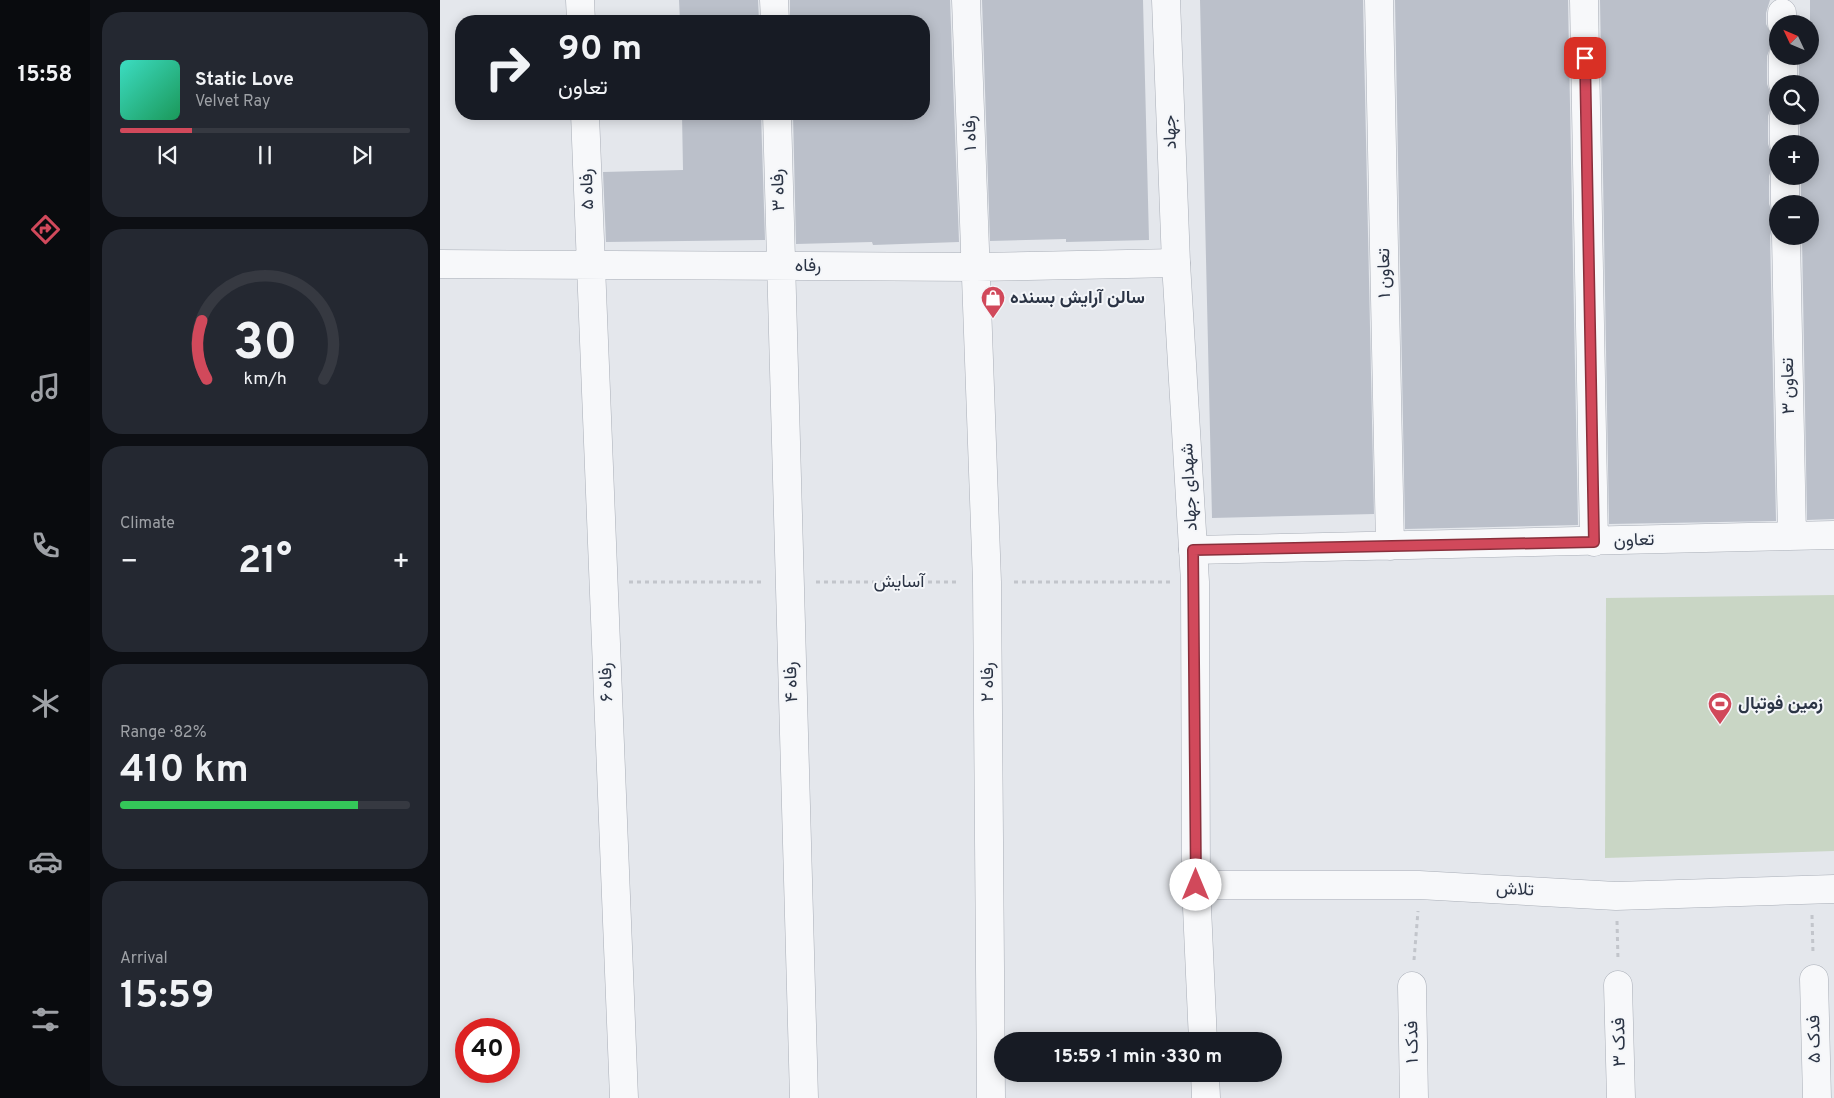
<!DOCTYPE html>
<html lang="en">
<head>
<meta charset="utf-8">
<style>
  :root { --surface:#171b24; --page:#242831; --text:#f1f3f6; --muted:#9ea1a6; --line:#363941; --accent:#d1495b }
  body { margin:0; font-family:Overpass,Vazirmatn,sans-serif; background:var(--page); color:var(--text); height:100vh; display:flex; flex-direction:column; font-size:19px; white-space:nowrap }
  * { box-sizing:border-box; margin:0 }
  p { font-size:16px; color:var(--muted) }
  .icon { flex:none; width:28px; height:28px; fill:none; stroke:currentColor; stroke-width:2; stroke-linecap:round; stroke-linejoin:round }
  .map { position:relative; flex:1; overflow:hidden }
  .details { display:flex; flex-direction:column; gap:12px; padding:12px; background:#0d0f14; width:350px }
  .details>* { flex:none }
  .guide { position:absolute; left:15px; top:15px; width:475px; height:105px; border-radius:20px; box-shadow:0 2px 12px #0003; background:#171b24; color:var(--text); overflow:hidden }
  .needle { width:32px; rotate:314deg }
  .tools { position:absolute; left:1329px; top:15px; display:grid; gap:10px }
  .tools a { display:grid; place-items:center; width:50px; height:50px; border-radius:50%; background:var(--surface); box-shadow:0 2px 12px #0003; font-size:25px }
  .speed { position:absolute; left:15px; top:1018px; display:flex; gap:10px; font-size:25px; font-weight:700; text-align:center }
  .speed>* { display:grid; place-content:center; width:65px; height:65px; border-radius:50%; background:var(--surface); box-shadow:0 2px 12px #0003; line-height:1 }
  .speed .limit { border:8px solid #d22; background:#fff; color:#111 }
  .pin { position:absolute; display:grid; place-items:center; width:42px; height:42px; color:#fff; margin:-21px; border-radius:10px; box-shadow:0 2px 8px #0006 }
  .me { position:absolute; width:55px; margin:-28px; rotate:0deg; stroke-linejoin:round; filter:drop-shadow(0 0 4px #0008) }
  .turn { display:flex; align-items:center; gap:18px; height:105px; padding:0 20px; font-size:22px }
  .turn .icon { width:65px; height:65px; stroke-width:2.5 }
  .turn b { display:block; font-size:35px; line-height:42px }
  .big { font-size:38px; font-weight:700; line-height:1.1 }
  .details .card { flex:1; display:flex; flex-direction:column; justify-content:center; gap:8px; min-width:0; padding:0 18px; border-radius:20px; background:var(--page) }
  .details .dial { align-items:center; gap:0 }
  .dial svg { height:130px; overflow:visible; fill:none; stroke:var(--line); stroke-width:7; stroke-linecap:round; text-anchor:middle }
  .dial text { fill:var(--text); stroke:none }
  .song { display:flex; align-items:center; gap:15px }
  .cover { width:60px; height:60px; border-radius:8px; background:linear-gradient(135deg,hsl(170 70% 55%),hsl(150 70% 35%)) }
  .played { height:5px; border-radius:2px; background:linear-gradient(90deg,var(--accent) 25%,var(--line) 25%) }
  .keys { display:flex; justify-content:space-around; direction:ltr }
  .heat { display:flex; justify-content:space-between; align-items:center; font-size:28px; direction:ltr }
  .charge { height:8px; border-radius:4px; background:linear-gradient(90deg,#34c759 82%,var(--line) 0) }
  .trip { position:absolute; left:554px; top:1032px; width:288px; height:50px; border-radius:25px; background:var(--surface); box-shadow:0 2px 12px #0003; font-weight:700; line-height:50px; text-align:center }
  main { display:flex; flex:1; min-height:0 }
  .dock { display:flex; flex-direction:column; width:90px; justify-content:space-around; align-items:center; background:#090b0e; color:var(--muted) }
  .dock .icon { width:35px; height:35px }
  .dock .selected { color:var(--accent) }
  .dock b { font-size:22px; color:var(--text) }
  .map>svg:first-child { display:block }
</style>
</head>
<body>
<main>
<nav class="dock">
<b>15:58</b>
<svg class="icon selected" aria-label="directions" viewBox="0 0 24 24"><path d="M12 3l9 9-9 9-9-9zM9 14v-3h6M13 9l2 2-2 2"/></svg>
<svg class="icon" aria-label="music" viewBox="0 0 24 24"><path d="M9 18V5l10-2v13"/><circle cx="6" cy="18" r="3"/><circle cx="16" cy="16" r="3"/></svg>
<svg class="icon" aria-label="phone" viewBox="0 0 24 24"><path d="M5 4h4l2 5-3 2q2 4 5 5l2-3 5 2v4C11 20 4 13 5 4z"/></svg>
<svg class="icon" aria-label="climate" viewBox="0 0 24 24"><path d="M12 3v18M4 7l16 10M4 17L20 7"/></svg>
<svg class="icon" aria-label="car" viewBox="0 0 24 24"><path d="M5 17H2v-5l4-1 3-4h7l3 4 3 1v5h-3M9 17h6M6 11h13"/><circle cx="7" cy="17" r="2"/><circle cx="17" cy="17" r="2"/></svg>
<svg class="icon" aria-label="filters" viewBox="0 0 24 24"><path d="M4 7h16M4 17h16"/><circle cx="9" cy="7" r="2"/><circle cx="15" cy="17" r="2"/></svg>
</nav>
<section class="details">
<div class="card">
<div class="song"><i class="cover"></i><div><b>Static Love</b><p>Velvet Ray</p></div></div>
<div class="played"></div>
<div class="keys"><svg class="icon" aria-label="previous" viewBox="0 0 24 24"><path d="M18 5L8 12l10 7zM5 5v14"/></svg><svg class="icon" aria-label="pause" viewBox="0 0 24 24"><path d="M8 5v14M16 5v14"/></svg><svg class="icon" aria-label="next" viewBox="0 0 24 24"><path d="M6 5l10 7-10 7zM19 5v14"/></svg></div>
</div>
<div class="card dial"><svg viewBox="0 0 100 80">
<path d="M14 69A42 42 0 1 1 86 69"/>
<path d="M14 69A42 42 0 0 1 11 33" stroke="#d1495b"/>
<text x="50" y="56" font-size="32" font-weight="700">30</text>
<text x="50" y="72" font-size="11">km/h</text>
</svg></div>
<div class="card"><p>Climate</p>
<div class="heat"><a>−</a><b class="big">21°</b><a>+</a></div>
</div>
<div class="card"><p>Range · 82%</p><b class="big">410 km</b><div class="charge"></div></div>
<div class="card"><p>Arrival</p><b class="big">15:59</b></div>
</section>
<div class="map">
<svg width="1394" height="1098" viewBox="0 0 1394 1098">
  <rect width="100%" height="100%" fill="#e4e7ec"/>
  <path fill="#c9d6c5" d="M1394 595V851L1165 858 1166 598Z"/>
  <path fill="#bbc0ca" d="M239 0H318L319 21H240Z
    M350 0H510L519 242 433 245 432 242 356 244 353 114H484V21H350Z
    M542 0H703L709 240 626 242V239L550 241Z
    M760 0H923L934 514 772 518Z
    M955 0H1128L1138 525 965 529Z
    M1160 0H1330L1326 13V24L1331 34V46L1327 56V84L1330 92 1338 98V102L1331 108 1328 116V144L1331 152 1338 158V162L1332 168 1329 176V204L1332 212 1338 218V223L1332 229 1330 236 1336 521 1169 524Z
    M1370 0H1394V519L1367 520 1362 236H1370V204H1361V176H1370V144H1360V116H1370V84H1359V56H1370Z
    M242 114H321L325 240 166 242 163 172 243 170Z"/>
  <g fill="none" stroke-linecap="round" stroke-linejoin="round">
    <defs>
      <path id="minor" d="M140 0 141 21
        M334 0 335 21
        M526 0 547 582 551 1098
        M939 0 950 546
        M1144 0 1154 542
        M1342 13V24
        M1343 56V84
        M145 114 184 1098
        M337 114 364 1098
        M1344 116V144
        M1345 176V204
        M1346 236 1352 536
        M0 264 536 267 736 263
        M753 550 1394 535
        M756 885H979L1176 896 1394 889
        M1374 979 1377 1098
        M1178 985 1181 1098
        M972 986 974 1098"/>
      <path id="tertiary" d="M726 0 736 263 755 582 756 885 763 1041
        M765 1074 766 1098"/>
    </defs>
    <use href="#minor" stroke="#a9aeb7" stroke-width="29"/>
    <use href="#tertiary" stroke="#a9aeb7" stroke-width="29"/>
    <path stroke="#c2c5cb" stroke-width="3" stroke-dasharray="4 4" stroke-linecap="butt" d="M189 582H325
      M376 582H520
      M574 582H730
      M1372 915 1373 953
      M1177 921 1178 960
      M974 960 978 911"/>
    <use href="#minor" stroke="#f7f8fa" stroke-width="28"/>
    <use href="#tertiary" stroke="#f7f8fa" stroke-width="28"/>
  </g>
  <g fill="none" stroke-linecap="round" stroke-linejoin="round">
    <defs>
      <path id="route" d="M756 885 753 550 1154 542 1145 58"/>
    </defs>
    <use href="#route" stroke="#882f3b" stroke-width="12"/>
    <use href="#route" stroke="#d1495b" stroke-width="9"/>
  </g>
  <defs>
    <symbol id="shop-pin" viewBox="-11 -11 22 30"><path d="M0 17L-7.5 6A9.5 9.5 0 1 1 7.5 6Z" fill="#d1495b" stroke="#f4f6f9"/><path d="M-5-2.5h2.3a2.7 3.5 0 0 1 5.4 0H5L5.5 6h-11ZM-1.5-2.5h3a1.5 2.3 0 0 0-3 0Z" fill="#fff"/></symbol>
    <symbol id="stadium-pin" viewBox="-11 -11 22 30"><path d="M0 17L-7.5 6A9.5 9.5 0 1 1 7.5 6Z" fill="#d1495b" stroke="#f4f6f9"/><path d="M0-5a6.5 5 0 1 0 0 10a6.5 5 0 1 0 0-10ZM-3.5-1.8h7v3.6h-7Z" fill="#fff"/></symbol>
  </defs>
  <g fill-rule="evenodd">
    <use href="#shop-pin" x="539" y="284" width="28" height="38"/>
    <use href="#stadium-pin" x="1266" y="690" width="28" height="38"/>
  </g>
  <g text-anchor="middle" dominant-baseline="central" stroke-width="4" stroke-linejoin="round" paint-order="stroke">
    <g font-size="18" fill="#2b3445" stroke="#f4f6f9">
      <text transform="translate(731 132) rotate(-92)">جهاد</text>
      <text transform="translate(531 133) rotate(-92)">رفاه ۱</text>
      <text transform="translate(148 189) rotate(-92)">رفاه ۵</text>
      <text transform="translate(339 190) rotate(-92)">رفاه ۳</text>
      <text x="368" y="266">رفاه</text>
      <text transform="translate(945 273) rotate(-91)">تعاون ۱</text>
      <text transform="translate(1349 386) rotate(-91)">تعاون ۳</text>
      <text transform="translate(750 487) rotate(-93)">شهدای جهاد</text>
      <text transform="translate(1194 541) rotate(-2)">تعاون</text>
      <text x="459" y="582">آسایش</text>
      <text transform="translate(167 682) rotate(-92)">رفاه ۶</text>
      <text transform="translate(352 682) rotate(-92)">رفاه ۴</text>
      <text transform="translate(548 682) rotate(-90)">رفاه ۲</text>
      <text transform="translate(1075 890) rotate(3)">تلاش</text>
      <text transform="translate(1375 1039) rotate(-91)">فدک ۵</text>
      <text transform="translate(973 1042) rotate(-91)">فدک ۱</text>
      <text transform="translate(1180 1042) rotate(-91)">فدک ۳</text>
    </g>
    <g font-size="18" font-weight="bold" fill="#2b3445" stroke="#f4f6f9" text-anchor="start">
      <text x="570" y="298">سالن آرایش بسنده</text>
      <text x="1298" y="704">زمین فوتبال</text>
    </g>
  </g>
</svg>
<div class="tools">
<a><svg class="needle" viewBox="-14 -14 28 28"><path d="M0-13l5 13h-10z" fill="#e53935"/><path d="M0 13l5-13h-10z" fill="#9ea1a6"/></svg></a>
<a><svg class="icon" aria-label="search" viewBox="0 0 24 24"><circle cx="10" cy="10" r="6"/><path d="M15 15l6 6"/></svg></a>
<a>+</a>
<a>−</a>
</div>
<div class="speed"><div class="limit">40</div></div>
<div class="pin" style="left:1145px;top:58px;background:#d93025"><svg class="icon" aria-label="arrive" viewBox="0 0 24 24"><path d="M6 21V4h12l-3 4 3 4H6"/></svg></div>
<svg class="me" style="left:756px;top:885px" viewBox="-20 -20 40 40"><circle r="19" fill="#fff"/><path d="M0-13L10 11 0 6-10 11z" fill="#d1495b"/></svg>
<div class="trip">15:59 · 1 min · 330 m</div>
<div class="guide">
<div class="turn"><svg class="icon" aria-label="right" viewBox="0 0 24 24"><path d="M7 20v-9h11M14 6l5 5-5 5"/></svg><div><b>90 m</b>تعاون</div></div>
</div>
</div>
</main>
</body>
</html>
